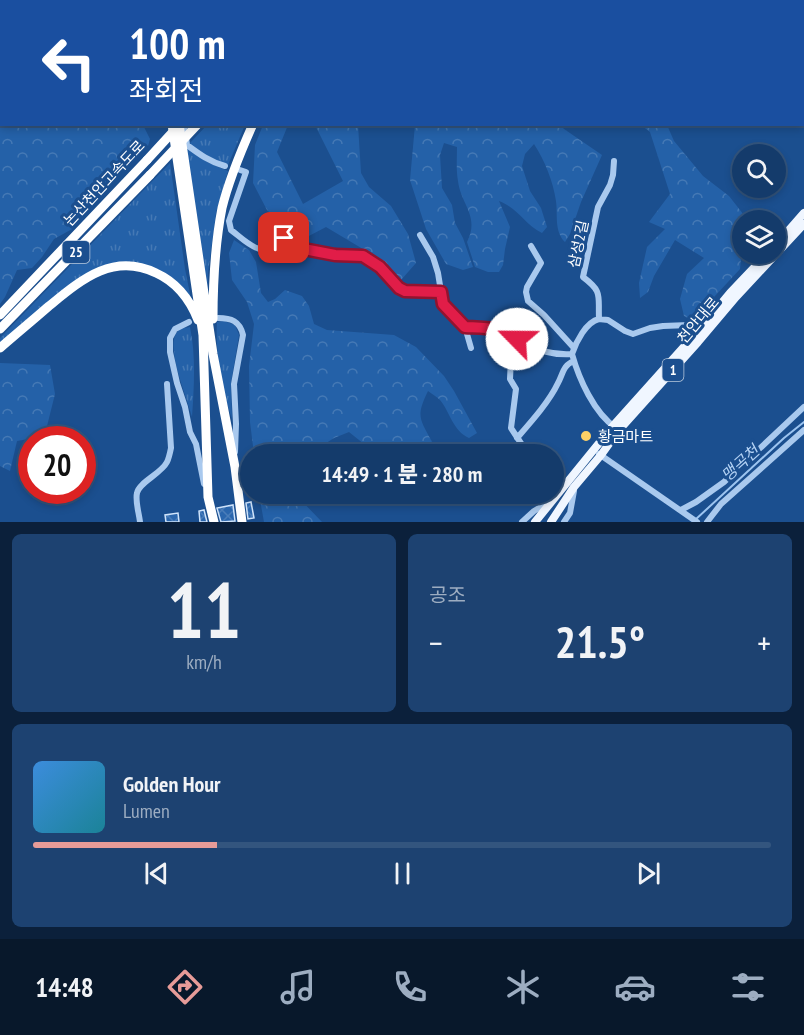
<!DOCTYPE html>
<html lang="ko">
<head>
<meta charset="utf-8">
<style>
  :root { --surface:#143b6b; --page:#1d4271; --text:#f1f3f6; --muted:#9dadc1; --line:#33557e; --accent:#e69b98 }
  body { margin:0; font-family:"PT Sans Narrow","Noto Sans KR",sans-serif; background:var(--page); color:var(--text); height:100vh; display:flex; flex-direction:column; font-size:22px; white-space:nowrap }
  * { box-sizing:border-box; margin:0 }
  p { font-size:20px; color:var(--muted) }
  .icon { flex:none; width:33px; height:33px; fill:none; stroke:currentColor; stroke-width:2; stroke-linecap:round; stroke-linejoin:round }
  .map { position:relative; height:522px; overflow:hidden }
  .side { display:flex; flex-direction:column; gap:12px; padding:12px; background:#0b203b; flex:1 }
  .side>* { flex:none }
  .top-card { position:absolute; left:0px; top:0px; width:804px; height:126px; box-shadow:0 3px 9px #0003,0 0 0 2px var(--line); background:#1a4fa0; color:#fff; overflow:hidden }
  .fabs { position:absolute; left:732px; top:144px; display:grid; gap:12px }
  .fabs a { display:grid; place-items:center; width:54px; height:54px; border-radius:50%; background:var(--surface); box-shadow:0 3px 9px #0003,0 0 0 2px var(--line); font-size:30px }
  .speed { position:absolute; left:18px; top:426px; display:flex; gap:12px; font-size:30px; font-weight:700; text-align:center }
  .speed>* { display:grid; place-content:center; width:78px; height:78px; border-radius:50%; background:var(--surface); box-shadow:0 3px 9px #0003,0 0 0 2px var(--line); line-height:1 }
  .speed .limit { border:9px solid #d22; background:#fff; color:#111 }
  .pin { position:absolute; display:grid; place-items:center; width:51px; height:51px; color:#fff; margin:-26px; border-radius:12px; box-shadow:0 3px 9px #0006 }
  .me { position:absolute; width:66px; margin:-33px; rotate:293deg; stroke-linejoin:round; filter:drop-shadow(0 0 4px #0008) }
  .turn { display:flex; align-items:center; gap:21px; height:126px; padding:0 30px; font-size:27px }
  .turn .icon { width:78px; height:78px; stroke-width:2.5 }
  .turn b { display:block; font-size:42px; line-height:51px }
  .big { font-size:45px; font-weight:800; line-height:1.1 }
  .side .card { flex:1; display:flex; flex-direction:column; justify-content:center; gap:9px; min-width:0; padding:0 21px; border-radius:9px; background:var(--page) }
  .side .dial { align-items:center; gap:0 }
  .dial b { font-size:78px; line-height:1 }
  .song { display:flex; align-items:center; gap:18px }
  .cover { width:72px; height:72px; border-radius:9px; background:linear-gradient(135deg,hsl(210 70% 55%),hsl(190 70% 35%)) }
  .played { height:6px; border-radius:3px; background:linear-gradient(90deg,var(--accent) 25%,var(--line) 25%) }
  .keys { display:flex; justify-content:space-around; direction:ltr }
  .heat { display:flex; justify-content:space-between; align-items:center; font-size:33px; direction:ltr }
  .side .tiles { flex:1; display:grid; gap:12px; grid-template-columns:1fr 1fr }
  .card:last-child { grid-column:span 2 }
  .trip { position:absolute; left:240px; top:444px; width:324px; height:60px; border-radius:30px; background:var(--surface); box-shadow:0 3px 9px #0003,0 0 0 2px var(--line); font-weight:800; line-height:60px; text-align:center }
  .dock { display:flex; height:96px; justify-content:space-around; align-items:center; background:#08182b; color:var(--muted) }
  .dock .icon { width:42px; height:42px }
  .dock .current { color:var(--accent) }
  .dock b { font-size:27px; color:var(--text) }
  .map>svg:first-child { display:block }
</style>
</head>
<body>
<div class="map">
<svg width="804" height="522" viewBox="0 0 804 522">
  <defs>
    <pattern id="grass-tufts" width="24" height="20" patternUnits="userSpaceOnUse" patternTransform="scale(1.5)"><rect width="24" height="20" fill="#2461a8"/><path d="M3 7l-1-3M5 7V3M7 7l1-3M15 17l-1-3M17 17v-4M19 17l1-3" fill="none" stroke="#4579b5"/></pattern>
    <pattern id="forest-crowns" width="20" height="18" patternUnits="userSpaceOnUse" patternTransform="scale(1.5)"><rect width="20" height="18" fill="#2461a8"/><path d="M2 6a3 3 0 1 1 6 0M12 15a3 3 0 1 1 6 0" fill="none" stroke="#4579b5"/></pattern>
    <pattern id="building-cross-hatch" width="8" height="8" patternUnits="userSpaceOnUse" patternTransform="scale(1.5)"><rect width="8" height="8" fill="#2a66ad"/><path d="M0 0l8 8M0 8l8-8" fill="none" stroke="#4a7db9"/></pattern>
  </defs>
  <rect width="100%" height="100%" fill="#1b4f8f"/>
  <path fill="url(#grass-tufts)" d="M169 0H280V2H168Z
    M207 125H245L228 165 218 162 191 146 190 143Z
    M186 147 209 163 228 171 216 213 208 273 207 300Z
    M170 163 185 269 192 304 170 277 104 265 0 345V338Z
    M224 321 235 325 239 335 231 383 232 419C222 390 215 353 217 322Z
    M190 327C196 356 194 387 192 417 187 398 168 353 175 336 177 329 183 328 190 327Z"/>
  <path fill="url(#forest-crowns)" d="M0 0H91L92 1 2 2V124L143 125 150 139 148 146H135L130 158 120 174 102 198 74 228 54 239 42 257 32 268 17 270 5 297 0 304Z
    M374 0H562L561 2 372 1Z
    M263 125H288L277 152 303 204 343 181 315 125H358L361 173 369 187 391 206 408 234 416 263 401 280 373 255 326 227 305 238 285 228 267 210 253 183 255 145Z
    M415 125H560L564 129 602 155 581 202 570 234 565 242C554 231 558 215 556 201 553 181 545 161 534 144L525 154 522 166 530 191 541 208 547 227 542 233C524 224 519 209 499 201L510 227 505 249 503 265 499 272H488L475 267 467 242C480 216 461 205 458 181 456 170 457 158 457 147L444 143 440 155 442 188 452 205 455 223 463 238 473 267 463 270 446 264 426 229 410 180Z
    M641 125H667L674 141 703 176 729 196 747 219 742 220V249L740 269 702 310 690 319 684 316 680 299 687 274 704 258 675 240 654 276 648 292 640 298 639 283 647 247 665 229 649 222 670 194 650 132Z
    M234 240 249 250 256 262 261 293 268 302 275 299 285 290 302 296 309 306 314 324 327 330 394 335 416 347 444 376 454 391 477 433 469 438C453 431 450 412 440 400 437 397 432 394 428 391 416 416 419 418 432 442L419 449 415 454H370L369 448 349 432 334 438 309 454H254L250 422 249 366 254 324 247 302 232 280 229 253Z
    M0 363 50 365 55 394 47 426 39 437 17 441 10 471 0 466Z
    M259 494H295L322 522H264Z"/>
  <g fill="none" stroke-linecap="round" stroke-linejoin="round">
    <path stroke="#9cc4f0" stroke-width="2" d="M695 520 784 438 804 422"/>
  </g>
  <path fill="url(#building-cross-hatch)" stroke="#cfe3fa" stroke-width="1.5" d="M251 502 254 518 248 519 246 503Z
    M233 505 235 521 221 522 217 508Z
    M204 510 207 522H200L199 511Z
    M178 513 179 522H166L165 515Z"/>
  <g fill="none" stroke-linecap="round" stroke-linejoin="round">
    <path stroke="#a9c9ee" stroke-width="6" d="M97 0 98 2
      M652 0 654 2
      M800 0 801 2
      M802 6 804 9
      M802 61H804
      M184 124 187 145C199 154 210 162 225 166
      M240 170 246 172 229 221 231 230C247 242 262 261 280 239L284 238 288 246 335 255 363 256 380 267 399 288 405 291 441 292
      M420 235 433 257 438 273 443 304 465 327C477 328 490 327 502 331 510 333 515 339 522 343 537 351 555 355 572 354 579 379 594 413 616 428
      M531 246 541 263 527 287 526 292 528 301 544 315 574 348
      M218 318C231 318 240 321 243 335L234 384 236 424 235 452
      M599 319 608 320 625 331 633 334 650 328 663 326 689 325 700 329
      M189 322 175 329 170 338V352L177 383 185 407 190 432 196 444 204 484
      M465 327 471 348
      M517 339 511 358 510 379 516 389 511 428 528 454
      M572 354C576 342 586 322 599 319 598 295 603 292 583 277L598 207 610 185 613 175 614 161
      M517 438C531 422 549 402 558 383 563 374 563 365 574 361
      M599 454 697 522
      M681 510 696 502 724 482 804 407
      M140 522C139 513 135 501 137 493 139 482 161 474 167 462 169 458 170 453 171 448L167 384
      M522 522 534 511 549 502
      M564 522 570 513 574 491
      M707 522 721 504 804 430"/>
    <path stroke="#f0f6ff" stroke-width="8" d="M776 245 804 213
      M535 522 613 426 700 329 730 293 767 254
      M551 522 574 487 601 455 619 430 698 342 736 297 804 224"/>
    <path stroke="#fff" stroke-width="9" d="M159 2V0
      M165 2V0
      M284 2 285 0
      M302 2 304 0
      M317 2 319 0
      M331 2 332 0
      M172 124 203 335 208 497 214 522
      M179 124 213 354 235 467 242 522
      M0 315 147 160
      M213 319C213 282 215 244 222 208 229 179 241 151 253 124
      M0 329 150 175
      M0 348C16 334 33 320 49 306 81 280 113 252 156 273 176 282 190 300 198 320"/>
    <path stroke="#fff" stroke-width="9" d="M147 160 180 124
      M150 175 198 124"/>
  </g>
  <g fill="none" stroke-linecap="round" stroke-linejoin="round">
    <defs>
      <path id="route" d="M284 238 288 246 335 255 363 256 380 267 399 288 405 291 441 292 443 304 465 327C484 328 502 327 517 339"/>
    </defs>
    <use href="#route" stroke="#92132f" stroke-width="15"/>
    <use href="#route" stroke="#e11d48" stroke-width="10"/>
  </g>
  <circle fill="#ffd166" stroke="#1b4f8f" stroke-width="2" cx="586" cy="436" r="6"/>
  <g text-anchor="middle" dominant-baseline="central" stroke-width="6" stroke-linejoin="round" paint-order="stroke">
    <g fill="#1b4f8f" stroke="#bbcadd" stroke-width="1.5">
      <rect x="62.5" y="241" width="27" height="22" rx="4.5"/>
      <rect x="662.5" y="359" width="21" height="22" rx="4.5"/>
    </g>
    <g font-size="14" font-weight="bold" fill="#fff">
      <text x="76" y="252">25</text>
      <text x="673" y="370">1</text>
    </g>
    <g font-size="15" fill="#fff" stroke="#1b4f8f">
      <text transform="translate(104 183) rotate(-47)">논산천안고속도로</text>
      <text transform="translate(578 244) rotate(-78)">삼성2길</text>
      <text transform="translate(698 320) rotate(-50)">천안대로</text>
    </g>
    <g font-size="15" fill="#fff" stroke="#1b4f8f" text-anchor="start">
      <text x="598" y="436">황금마트</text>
    </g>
    <g font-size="16" font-style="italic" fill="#b5d3f5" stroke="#1b4f8f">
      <text transform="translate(740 463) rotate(-42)">맹곡천</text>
    </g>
  </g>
</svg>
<div class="fabs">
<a><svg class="icon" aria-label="search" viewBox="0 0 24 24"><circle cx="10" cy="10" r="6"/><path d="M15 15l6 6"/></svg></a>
<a><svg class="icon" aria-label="layers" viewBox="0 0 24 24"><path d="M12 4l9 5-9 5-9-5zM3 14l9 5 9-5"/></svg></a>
</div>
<div class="speed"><div class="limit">20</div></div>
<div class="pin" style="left:284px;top:238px;background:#d93025"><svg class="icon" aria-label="arrive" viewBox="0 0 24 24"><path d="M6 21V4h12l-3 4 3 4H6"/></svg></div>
<svg class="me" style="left:517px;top:339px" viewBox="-20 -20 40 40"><circle r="19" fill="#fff"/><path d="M0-13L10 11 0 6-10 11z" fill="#e11d48"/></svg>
<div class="trip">14:49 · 1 분 · 280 m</div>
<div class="top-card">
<div class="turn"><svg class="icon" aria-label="left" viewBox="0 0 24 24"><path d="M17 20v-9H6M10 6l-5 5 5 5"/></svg><div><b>100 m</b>좌회전</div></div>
</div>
</div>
<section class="side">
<div class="tiles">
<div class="card dial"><b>11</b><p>km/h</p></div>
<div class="card"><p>공조</p>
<div class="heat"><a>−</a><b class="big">21.5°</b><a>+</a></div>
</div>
<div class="card">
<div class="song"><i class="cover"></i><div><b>Golden Hour</b><p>Lumen</p></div></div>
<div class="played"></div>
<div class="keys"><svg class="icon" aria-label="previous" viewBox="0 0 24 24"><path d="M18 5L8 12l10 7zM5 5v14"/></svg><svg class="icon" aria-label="pause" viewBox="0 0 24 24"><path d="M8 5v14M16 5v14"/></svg><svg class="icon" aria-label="next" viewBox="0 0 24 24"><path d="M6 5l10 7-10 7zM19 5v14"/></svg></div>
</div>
</div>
</section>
<nav class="dock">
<b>14:48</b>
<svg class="icon current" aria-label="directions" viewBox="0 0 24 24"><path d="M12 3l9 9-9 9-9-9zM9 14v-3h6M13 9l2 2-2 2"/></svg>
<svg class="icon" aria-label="music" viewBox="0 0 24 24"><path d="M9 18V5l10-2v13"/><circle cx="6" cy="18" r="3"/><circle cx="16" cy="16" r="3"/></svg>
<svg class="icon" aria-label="phone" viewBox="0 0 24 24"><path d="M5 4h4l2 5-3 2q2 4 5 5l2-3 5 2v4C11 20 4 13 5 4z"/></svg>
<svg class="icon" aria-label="climate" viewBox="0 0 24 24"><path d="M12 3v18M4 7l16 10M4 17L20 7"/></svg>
<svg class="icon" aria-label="car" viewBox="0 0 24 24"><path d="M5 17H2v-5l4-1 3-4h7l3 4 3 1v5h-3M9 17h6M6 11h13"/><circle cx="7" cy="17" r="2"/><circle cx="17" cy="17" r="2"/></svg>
<svg class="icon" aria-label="filters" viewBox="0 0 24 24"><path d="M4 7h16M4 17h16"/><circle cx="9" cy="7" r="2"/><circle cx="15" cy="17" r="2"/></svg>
</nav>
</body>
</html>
